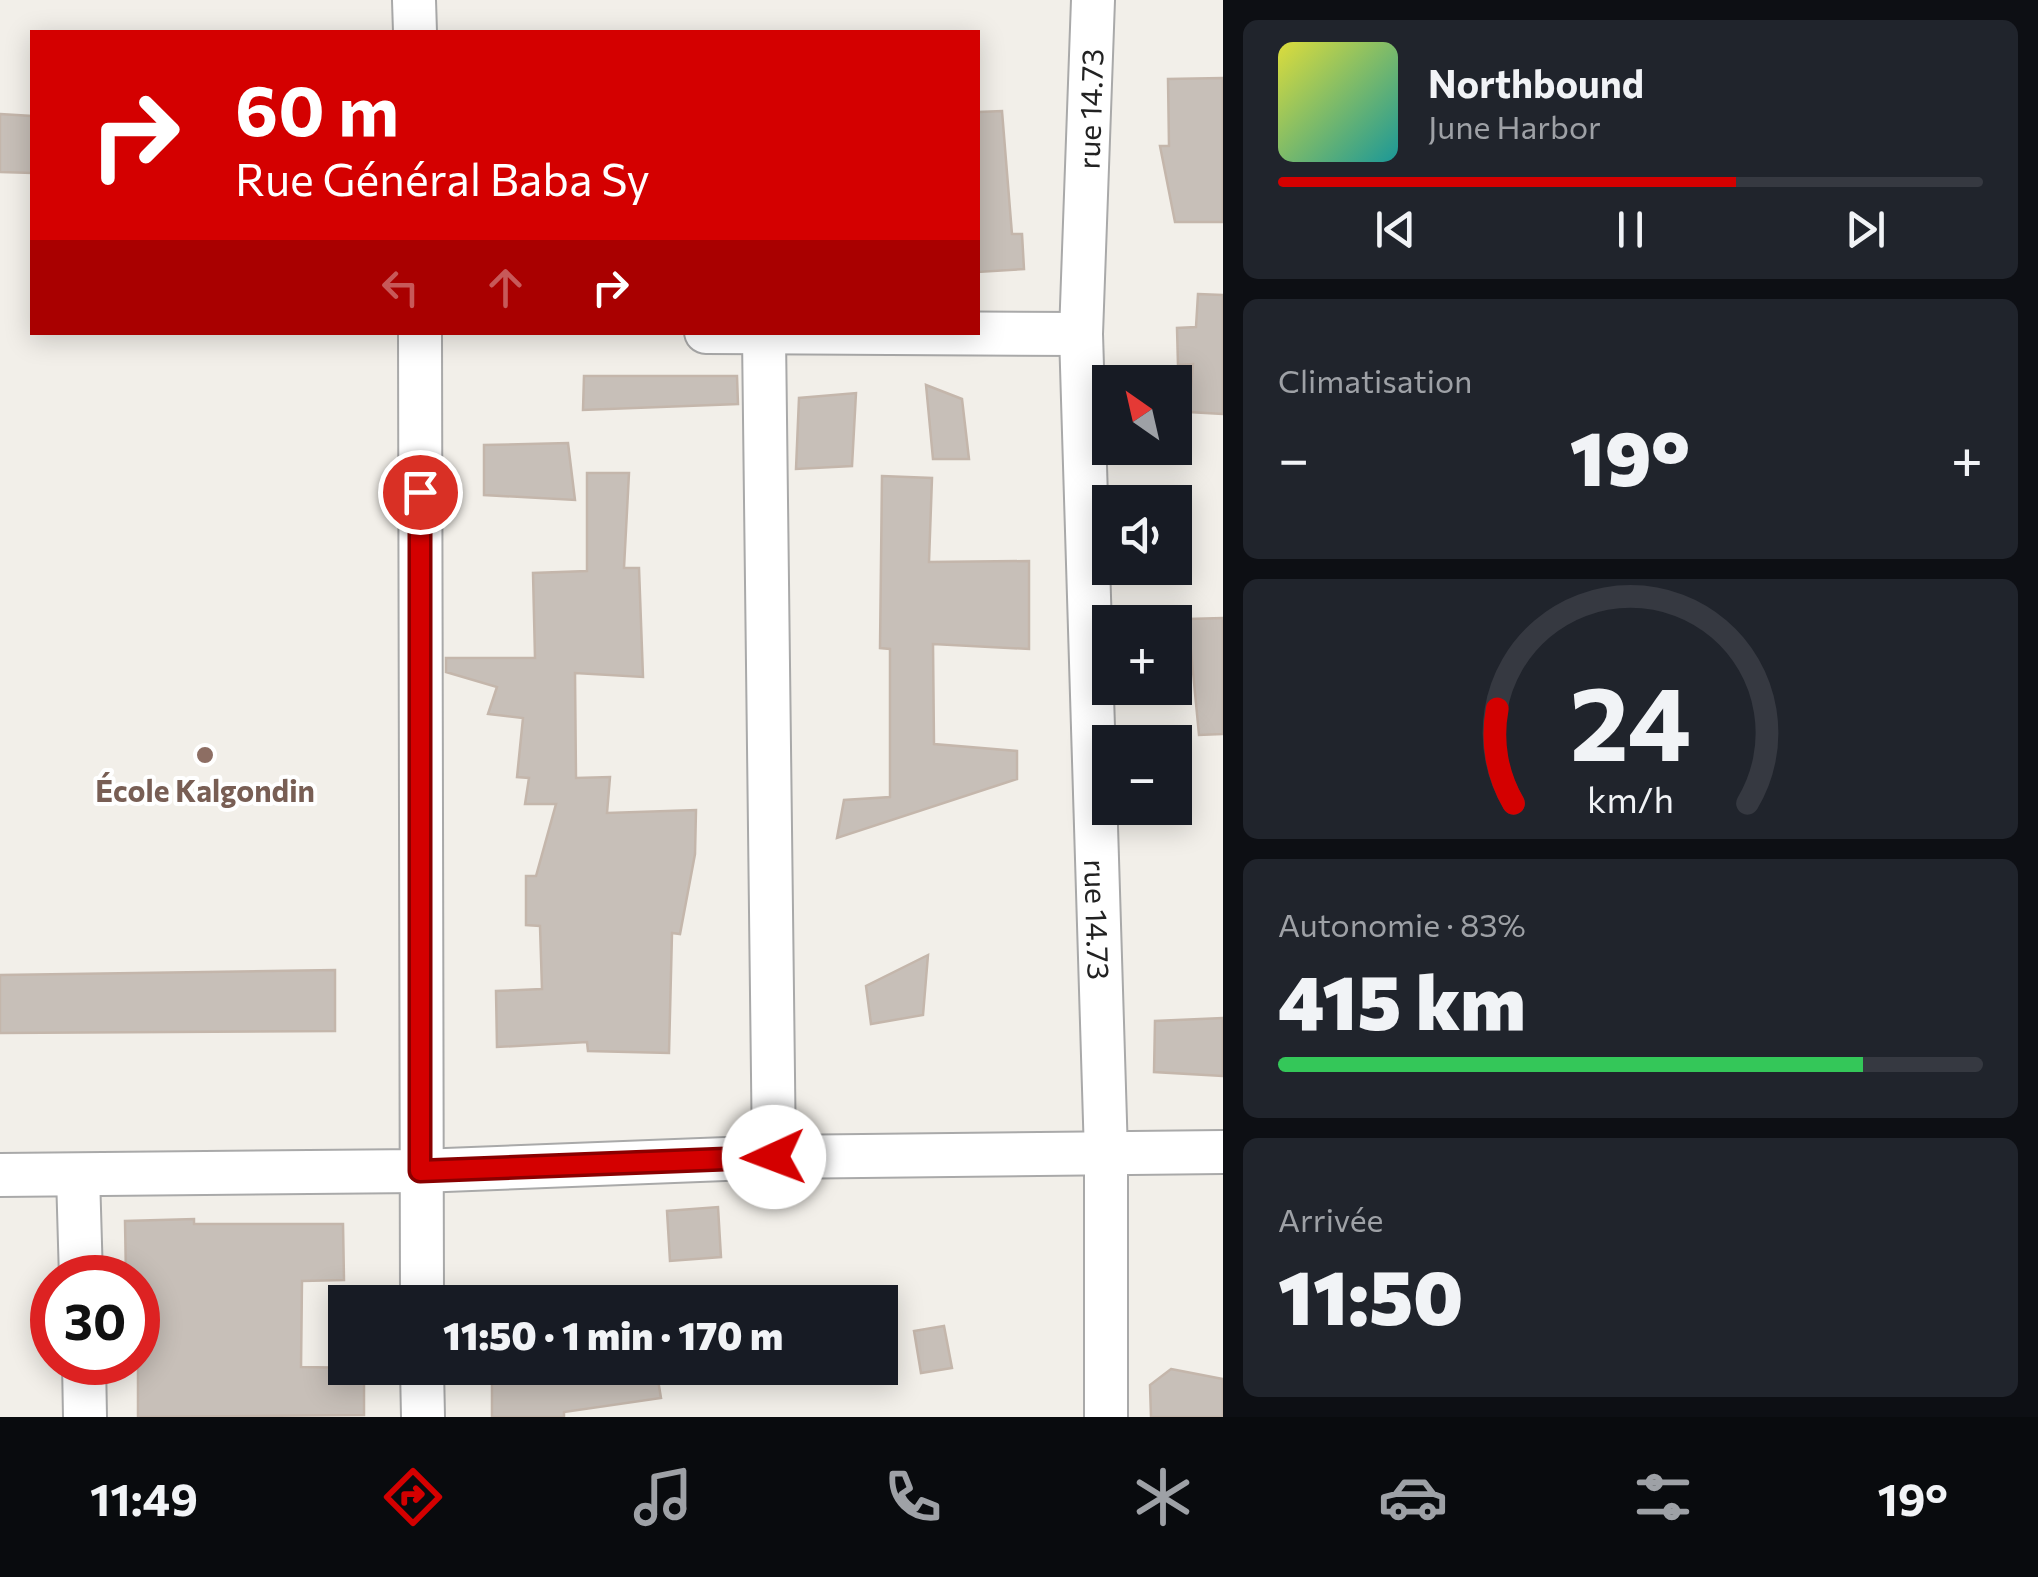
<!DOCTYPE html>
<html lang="fr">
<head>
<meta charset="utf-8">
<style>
  :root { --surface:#171b24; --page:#20242c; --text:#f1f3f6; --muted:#9ea1a6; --line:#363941; --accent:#d40000 }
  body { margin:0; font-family:Commissioner,sans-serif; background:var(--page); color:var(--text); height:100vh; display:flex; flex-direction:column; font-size:38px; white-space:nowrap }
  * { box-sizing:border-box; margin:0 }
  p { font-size:32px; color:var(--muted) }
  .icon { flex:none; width:55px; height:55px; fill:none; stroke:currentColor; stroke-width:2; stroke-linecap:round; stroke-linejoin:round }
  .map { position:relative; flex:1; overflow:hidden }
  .sheet { display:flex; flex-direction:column; gap:20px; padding:20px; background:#0d0f14; width:815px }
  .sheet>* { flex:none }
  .hud { position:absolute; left:30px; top:30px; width:950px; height:305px; border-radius:0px; box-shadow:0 5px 25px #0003; background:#d40000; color:#fff; overflow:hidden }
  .needle { width:65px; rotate:326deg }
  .tools { position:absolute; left:1092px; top:365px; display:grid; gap:20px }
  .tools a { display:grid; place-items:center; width:100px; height:100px; border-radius:0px; background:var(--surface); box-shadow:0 5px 25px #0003; font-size:50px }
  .speed { position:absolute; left:30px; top:1255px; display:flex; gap:20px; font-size:50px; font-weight:700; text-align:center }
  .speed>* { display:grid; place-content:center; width:130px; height:130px; border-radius:50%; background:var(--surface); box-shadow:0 5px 25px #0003; line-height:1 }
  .speed .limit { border:15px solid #d22; background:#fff; color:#111 }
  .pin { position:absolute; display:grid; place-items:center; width:85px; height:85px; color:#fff; margin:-42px; border:5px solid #fff; border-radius:50%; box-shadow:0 2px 10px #0007 }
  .me { position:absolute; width:110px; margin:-55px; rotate:268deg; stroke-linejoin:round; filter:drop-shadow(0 0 8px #0008) }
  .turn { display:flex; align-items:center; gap:35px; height:210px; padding:0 40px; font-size:45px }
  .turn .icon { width:130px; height:130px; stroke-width:2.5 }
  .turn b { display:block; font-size:70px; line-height:85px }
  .lanes { display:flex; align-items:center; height:95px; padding:0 40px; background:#0003; justify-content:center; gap:50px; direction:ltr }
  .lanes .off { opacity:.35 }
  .big { font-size:75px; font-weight:800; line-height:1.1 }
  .sheet .card { flex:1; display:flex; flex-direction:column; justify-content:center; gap:15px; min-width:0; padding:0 35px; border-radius:15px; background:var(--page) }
  .sheet .dial { align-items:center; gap:0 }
  .dial svg { height:260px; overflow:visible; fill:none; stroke:var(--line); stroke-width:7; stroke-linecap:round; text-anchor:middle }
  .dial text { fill:var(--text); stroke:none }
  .song { display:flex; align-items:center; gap:30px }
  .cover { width:120px; height:120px; border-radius:15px; background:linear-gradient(135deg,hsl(60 70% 55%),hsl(180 70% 35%)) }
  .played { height:10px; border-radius:5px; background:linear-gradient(90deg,var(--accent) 65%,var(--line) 65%) }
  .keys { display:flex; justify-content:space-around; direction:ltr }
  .heat { display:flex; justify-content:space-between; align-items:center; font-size:55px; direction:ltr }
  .charge { height:15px; border-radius:8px; background:linear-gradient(90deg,#34c759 83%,var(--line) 0) }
  .trip { position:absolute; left:328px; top:1285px; width:570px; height:100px; border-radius:0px; background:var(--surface); box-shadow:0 5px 25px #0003; font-weight:800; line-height:100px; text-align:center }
  .tab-bar { display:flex; height:160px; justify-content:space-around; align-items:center; background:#090b0e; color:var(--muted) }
  .tab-bar .icon { width:70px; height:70px }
  .tab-bar .on { color:var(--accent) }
  .tab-bar b { font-size:45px; color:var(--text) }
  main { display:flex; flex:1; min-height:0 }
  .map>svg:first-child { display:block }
</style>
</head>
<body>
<main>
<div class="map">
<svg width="1223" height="1417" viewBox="0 0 1223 1417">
  <rect width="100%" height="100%" fill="#f2efe9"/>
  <path fill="#c7bfb8" stroke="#c4b6ab" stroke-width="2.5" d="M1223 78V222H1175L1160 146H1169L1168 79Z
    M1002 111 1012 234H1022L1024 269 978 272V112Z
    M0 114 32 116V173L0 172Z
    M1198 294 1223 295V414L1189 412 1193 364 1178 365 1177 328 1196 327Z
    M584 376H737L738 404 583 410Z
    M926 385 962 399 969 459H933Z
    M856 393 852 466 796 469 799 398Z
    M568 443 575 500 484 495V445Z
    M587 473H629L624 568H639L643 677 575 673 576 778 610 777 607 813 696 810 695 854 680 934 672 933 669 1053 588 1051 587 1042 497 1047 496 991 542 989 540 926 526 925V876H536L556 804H525L529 778 517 777 523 718 488 714 497 687 446 672V658H535L533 573 587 571Z
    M882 476 932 478 929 562 1029 561V649L933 644 934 744 1017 751V779L837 838 844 800 890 797V649L880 648Z
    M1223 618V734L1199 735 1188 619Z
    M928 955 923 1015 871 1024 866 986Z
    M335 970V1031L0 1033V975Z
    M1223 1018V1076L1154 1072 1155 1021Z
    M718 1207 721 1257 670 1261 667 1211Z
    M194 1219V1224H343L344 1280 302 1281 301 1367 364 1368V1415L138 1417V1278H126L125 1221Z
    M944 1326 952 1368 921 1373 914 1331Z
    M492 1368H564V1374L656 1368 661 1398 564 1412V1417H492Z
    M1171 1369 1223 1379V1417H1151L1150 1385Z"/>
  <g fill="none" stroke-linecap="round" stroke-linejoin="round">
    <defs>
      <g id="minor">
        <path d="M414 0 415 32"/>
        <path id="s1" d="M1093 0 1081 334 1106 1154V1417"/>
        <path d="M420 332 422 1302"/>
        <path d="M706 332 1081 334"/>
        <path d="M764 336 774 1157"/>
        <path d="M0 1175 420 1171 774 1157 1223 1152"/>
        <path d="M78 1175 81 1278"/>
        <path d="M84 1362 85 1417"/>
        <path d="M422 1368 423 1417"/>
      </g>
    </defs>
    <use href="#minor" stroke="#a9a9a9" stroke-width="46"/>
    <use href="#minor" stroke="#fff" stroke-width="42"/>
  </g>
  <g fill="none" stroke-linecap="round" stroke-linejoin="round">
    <defs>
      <path id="route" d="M420 492V1171L774 1157"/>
    </defs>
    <use href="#route" stroke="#8a0000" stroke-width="25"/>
    <use href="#route" stroke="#d40000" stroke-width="18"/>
  </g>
  <circle fill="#8d6e63" stroke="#fff" stroke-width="4" cx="205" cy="755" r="10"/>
  <g text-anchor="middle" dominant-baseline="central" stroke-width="8" stroke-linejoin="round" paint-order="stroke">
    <g font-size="30" fill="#222" stroke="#fff">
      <text transform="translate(1089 109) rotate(-88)">rue 14.73</text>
      <text stroke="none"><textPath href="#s1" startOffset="920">rue 14.73</textPath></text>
    </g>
    <g font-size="30" font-weight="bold" fill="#785e54" stroke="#fff">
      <text x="205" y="789">École Kalgondin</text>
    </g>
  </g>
</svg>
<div class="tools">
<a><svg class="needle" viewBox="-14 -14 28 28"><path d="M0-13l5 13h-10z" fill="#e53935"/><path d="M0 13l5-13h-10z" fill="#9ea1a6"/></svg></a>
<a><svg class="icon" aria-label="sound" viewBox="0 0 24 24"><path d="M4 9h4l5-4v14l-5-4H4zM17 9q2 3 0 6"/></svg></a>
<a>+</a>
<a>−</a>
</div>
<div class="speed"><div class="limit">30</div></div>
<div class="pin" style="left:420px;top:492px;background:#d93025"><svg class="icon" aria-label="arrive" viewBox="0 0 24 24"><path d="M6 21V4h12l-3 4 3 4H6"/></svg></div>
<svg class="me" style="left:774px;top:1157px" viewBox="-20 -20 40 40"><circle r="19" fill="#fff"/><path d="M0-13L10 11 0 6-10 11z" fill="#d40000"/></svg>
<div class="trip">11:50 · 1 min · 170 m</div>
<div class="hud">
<div class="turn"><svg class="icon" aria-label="right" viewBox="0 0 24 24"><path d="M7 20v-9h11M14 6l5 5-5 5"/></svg><div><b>60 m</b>Rue Général Baba Sy</div></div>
<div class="lanes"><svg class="icon off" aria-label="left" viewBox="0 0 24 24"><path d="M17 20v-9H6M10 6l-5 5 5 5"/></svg><svg class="icon off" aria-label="ahead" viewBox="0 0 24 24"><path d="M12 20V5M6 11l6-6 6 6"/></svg><svg class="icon" aria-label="right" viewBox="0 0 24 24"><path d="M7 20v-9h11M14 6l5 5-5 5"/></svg></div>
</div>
</div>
<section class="sheet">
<div class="card">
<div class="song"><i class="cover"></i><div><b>Northbound</b><p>June Harbor</p></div></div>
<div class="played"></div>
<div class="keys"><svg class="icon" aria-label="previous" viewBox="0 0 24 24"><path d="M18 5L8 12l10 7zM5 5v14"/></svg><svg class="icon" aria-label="pause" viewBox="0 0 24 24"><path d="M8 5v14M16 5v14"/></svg><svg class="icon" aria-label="next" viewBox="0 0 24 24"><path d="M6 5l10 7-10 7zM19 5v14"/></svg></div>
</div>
<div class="card"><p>Climatisation</p>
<div class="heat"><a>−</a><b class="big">19°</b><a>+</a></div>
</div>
<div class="card dial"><svg viewBox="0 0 100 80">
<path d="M14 69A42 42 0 1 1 86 69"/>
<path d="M14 69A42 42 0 0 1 9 40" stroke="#d40000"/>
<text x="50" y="56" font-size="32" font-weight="700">24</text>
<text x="50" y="72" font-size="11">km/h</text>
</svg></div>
<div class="card"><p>Autonomie · 83%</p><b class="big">415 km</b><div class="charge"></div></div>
<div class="card"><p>Arrivée</p><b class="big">11:50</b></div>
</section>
</main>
<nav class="tab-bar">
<b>11:49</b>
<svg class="icon on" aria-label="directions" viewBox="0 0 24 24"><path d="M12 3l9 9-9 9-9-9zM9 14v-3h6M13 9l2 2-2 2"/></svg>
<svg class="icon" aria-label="music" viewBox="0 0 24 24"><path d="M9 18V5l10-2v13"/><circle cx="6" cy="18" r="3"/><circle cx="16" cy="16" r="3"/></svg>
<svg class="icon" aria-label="phone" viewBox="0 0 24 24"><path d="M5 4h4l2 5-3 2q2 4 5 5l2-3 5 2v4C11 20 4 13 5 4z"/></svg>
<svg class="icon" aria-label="climate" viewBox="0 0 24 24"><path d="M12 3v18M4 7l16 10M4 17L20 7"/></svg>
<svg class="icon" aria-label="car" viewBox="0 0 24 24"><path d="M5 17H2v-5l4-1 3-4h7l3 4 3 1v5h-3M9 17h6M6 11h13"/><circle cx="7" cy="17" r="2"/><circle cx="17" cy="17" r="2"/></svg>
<svg class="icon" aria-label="filters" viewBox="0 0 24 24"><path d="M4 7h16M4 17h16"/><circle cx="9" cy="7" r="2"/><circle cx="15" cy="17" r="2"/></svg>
<b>19°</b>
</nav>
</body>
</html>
